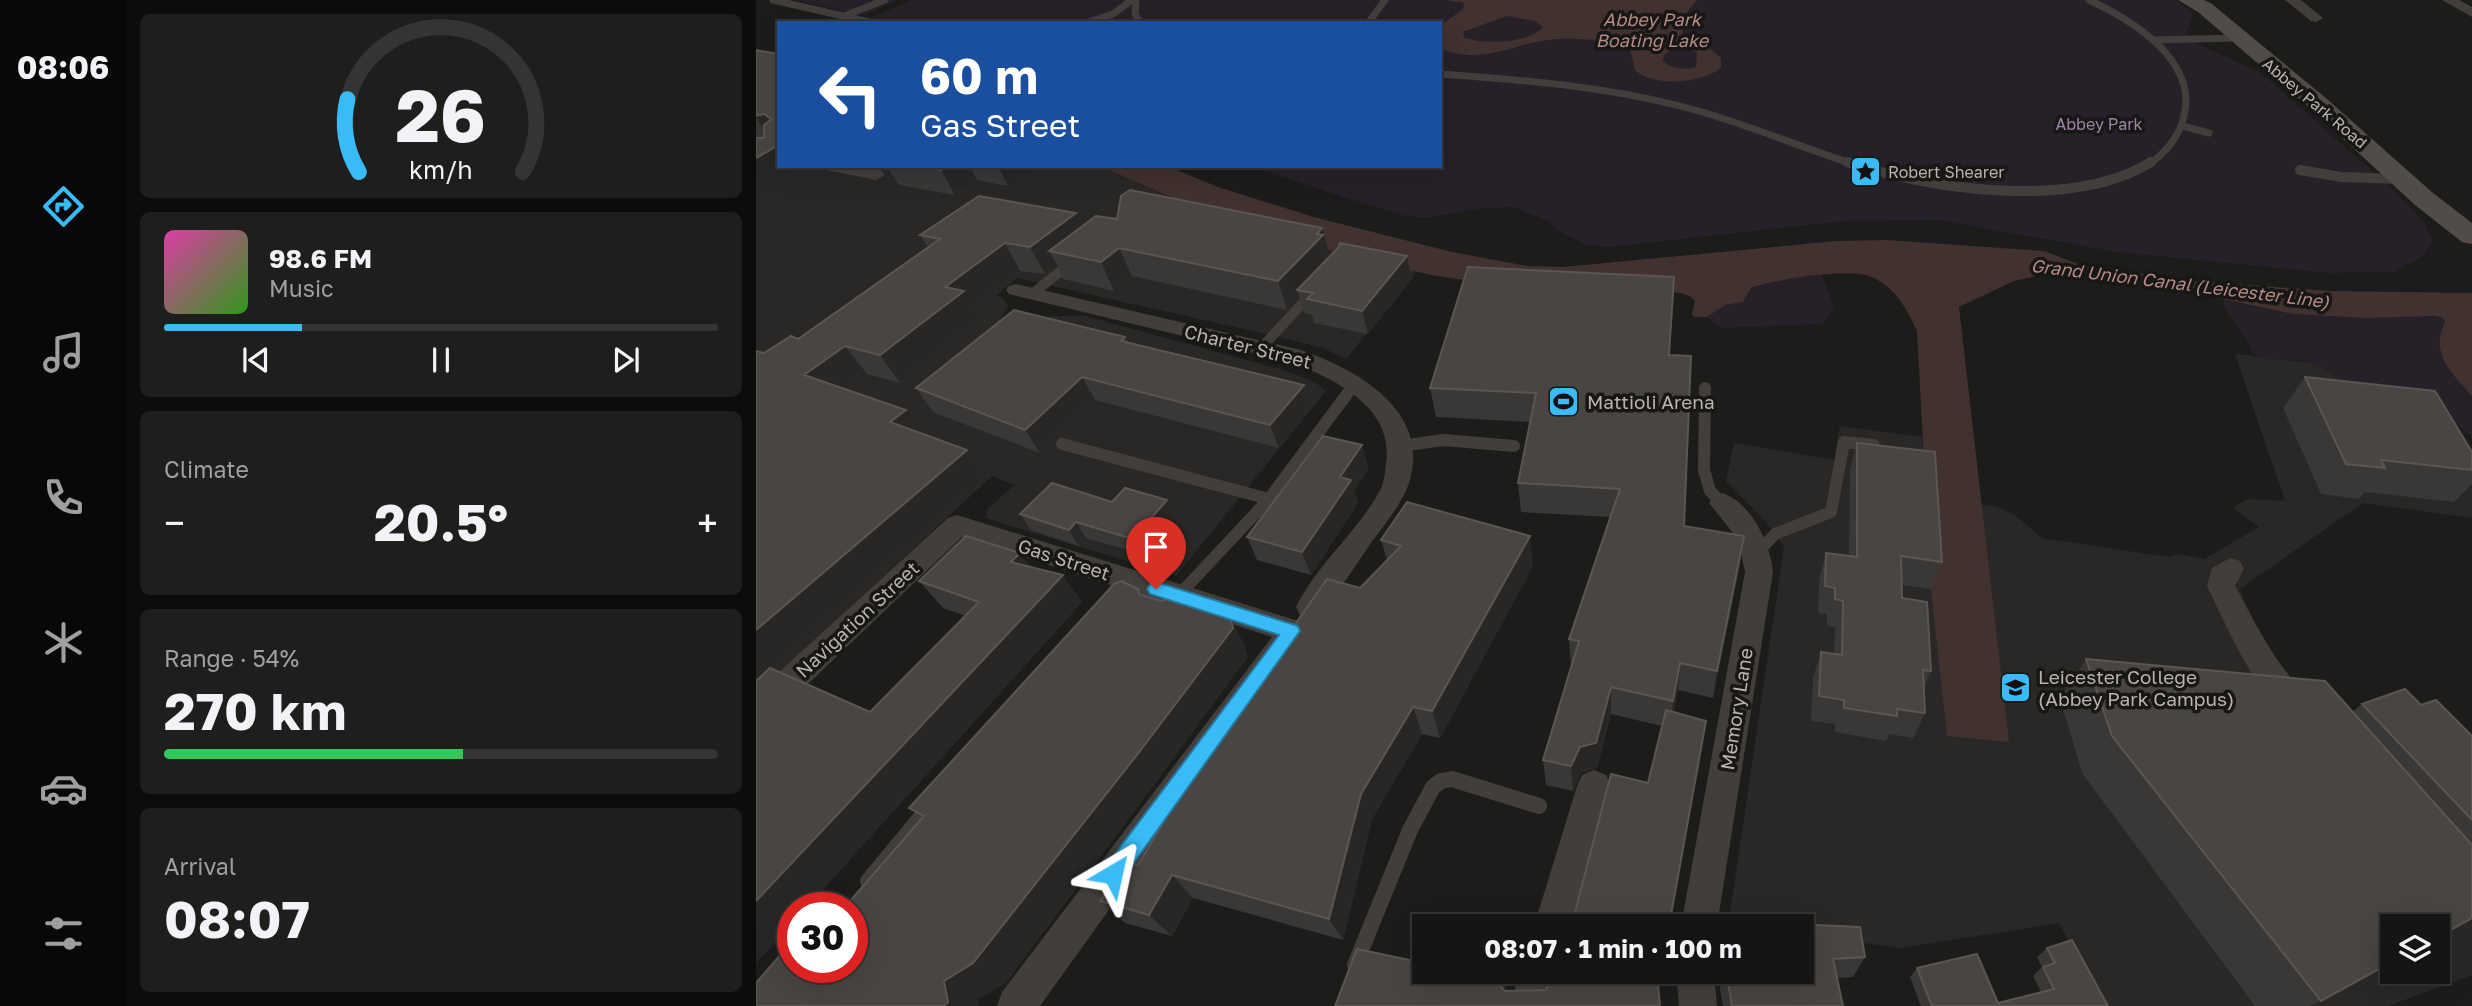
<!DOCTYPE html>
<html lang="en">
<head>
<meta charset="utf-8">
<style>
  :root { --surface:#151514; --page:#1e1e1d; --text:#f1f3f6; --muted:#9d9fa0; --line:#343434; --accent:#38bbf6 }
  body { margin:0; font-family:"Golos Text",sans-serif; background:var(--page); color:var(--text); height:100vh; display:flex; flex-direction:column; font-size:26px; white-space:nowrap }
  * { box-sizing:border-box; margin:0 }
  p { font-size:23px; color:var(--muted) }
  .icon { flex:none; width:38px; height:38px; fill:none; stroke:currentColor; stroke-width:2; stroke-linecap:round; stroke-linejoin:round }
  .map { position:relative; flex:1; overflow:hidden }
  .sheet { display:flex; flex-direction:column; gap:14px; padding:14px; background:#0c0c0b; width:630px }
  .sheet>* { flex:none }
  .hud { position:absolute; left:21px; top:21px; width:665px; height:147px; border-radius:0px; box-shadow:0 7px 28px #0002,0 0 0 2px var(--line); background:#1a4fa0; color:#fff; overflow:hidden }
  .fabs { position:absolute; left:1624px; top:914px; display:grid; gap:14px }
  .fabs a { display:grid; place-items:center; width:70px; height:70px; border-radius:0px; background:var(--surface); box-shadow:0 7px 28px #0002,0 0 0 2px var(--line); font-size:35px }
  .speed { position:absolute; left:21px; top:892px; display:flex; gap:14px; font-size:35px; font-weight:700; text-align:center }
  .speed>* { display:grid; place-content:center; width:91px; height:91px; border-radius:50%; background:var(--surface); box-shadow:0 7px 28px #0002,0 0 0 2px var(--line); line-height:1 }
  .speed .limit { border:10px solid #d22; background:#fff; color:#111 }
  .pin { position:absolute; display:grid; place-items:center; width:60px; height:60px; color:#fff; margin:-72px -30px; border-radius:50% 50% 50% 0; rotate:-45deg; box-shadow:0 0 7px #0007 }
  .pin .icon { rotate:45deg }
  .me { position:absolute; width:77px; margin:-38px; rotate:36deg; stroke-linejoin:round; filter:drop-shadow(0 0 5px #0008) }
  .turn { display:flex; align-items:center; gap:24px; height:147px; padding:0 28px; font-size:32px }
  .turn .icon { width:91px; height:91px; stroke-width:2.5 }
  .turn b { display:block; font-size:49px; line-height:60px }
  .big { font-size:52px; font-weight:700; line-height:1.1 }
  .sheet .tile { flex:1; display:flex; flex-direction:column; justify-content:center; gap:10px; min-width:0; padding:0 24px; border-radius:10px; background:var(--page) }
  .sheet .dial { align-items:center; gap:0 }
  .dial svg { height:182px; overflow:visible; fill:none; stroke:var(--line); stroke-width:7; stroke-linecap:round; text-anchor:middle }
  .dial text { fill:var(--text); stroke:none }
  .song { display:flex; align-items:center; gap:21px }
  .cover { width:84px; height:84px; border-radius:10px; background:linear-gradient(135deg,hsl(320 70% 55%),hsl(110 70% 35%)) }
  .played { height:7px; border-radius:4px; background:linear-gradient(90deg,var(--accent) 25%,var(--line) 25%) }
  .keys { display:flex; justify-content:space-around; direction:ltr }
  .heat { display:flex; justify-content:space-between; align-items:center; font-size:38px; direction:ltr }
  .charge { height:10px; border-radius:5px; background:linear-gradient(90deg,#34c759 54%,var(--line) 0) }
  .trip { position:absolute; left:656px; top:914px; width:402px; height:70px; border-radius:0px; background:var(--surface); box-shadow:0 7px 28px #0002,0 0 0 2px var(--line); font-weight:700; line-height:70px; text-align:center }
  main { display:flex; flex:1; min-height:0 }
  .tabs { display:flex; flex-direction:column; width:126px; justify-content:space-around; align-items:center; background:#080808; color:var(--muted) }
  .tabs .icon { width:49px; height:49px }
  .tabs .current { color:var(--accent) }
  .tabs b { font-size:32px; color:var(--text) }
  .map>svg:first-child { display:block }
</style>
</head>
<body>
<main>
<nav class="tabs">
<b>08:06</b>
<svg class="icon current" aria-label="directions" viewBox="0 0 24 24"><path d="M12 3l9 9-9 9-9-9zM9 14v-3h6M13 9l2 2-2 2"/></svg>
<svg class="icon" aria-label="music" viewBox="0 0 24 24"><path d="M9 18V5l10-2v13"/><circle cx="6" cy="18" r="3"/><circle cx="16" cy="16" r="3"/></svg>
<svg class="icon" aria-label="phone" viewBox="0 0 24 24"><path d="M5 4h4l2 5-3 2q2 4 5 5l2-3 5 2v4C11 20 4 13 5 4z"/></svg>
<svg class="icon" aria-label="climate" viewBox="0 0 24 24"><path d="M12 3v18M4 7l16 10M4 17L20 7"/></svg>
<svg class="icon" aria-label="car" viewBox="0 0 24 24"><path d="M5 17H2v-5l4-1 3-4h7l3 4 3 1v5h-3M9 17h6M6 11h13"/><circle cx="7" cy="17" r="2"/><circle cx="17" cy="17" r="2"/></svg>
<svg class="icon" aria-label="filters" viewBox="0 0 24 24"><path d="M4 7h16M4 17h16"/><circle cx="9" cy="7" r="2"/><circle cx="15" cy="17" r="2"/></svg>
</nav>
<section class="sheet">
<div class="tile dial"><svg viewBox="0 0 100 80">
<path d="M14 69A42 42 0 1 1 86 69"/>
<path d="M14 69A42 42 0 0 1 9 37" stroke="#38bbf6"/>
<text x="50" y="56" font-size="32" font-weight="700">26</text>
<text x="50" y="72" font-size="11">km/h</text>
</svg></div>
<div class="tile">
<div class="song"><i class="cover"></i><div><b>98.6 FM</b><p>Music</p></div></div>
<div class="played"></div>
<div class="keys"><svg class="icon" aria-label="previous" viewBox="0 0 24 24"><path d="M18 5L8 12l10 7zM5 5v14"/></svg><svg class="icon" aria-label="pause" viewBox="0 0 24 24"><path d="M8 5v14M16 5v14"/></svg><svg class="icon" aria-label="next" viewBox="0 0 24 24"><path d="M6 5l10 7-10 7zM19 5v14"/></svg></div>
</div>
<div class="tile"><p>Climate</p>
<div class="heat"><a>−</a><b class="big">20.5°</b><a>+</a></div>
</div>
<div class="tile"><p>Range · 54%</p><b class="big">270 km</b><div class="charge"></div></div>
<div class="tile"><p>Arrival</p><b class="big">08:07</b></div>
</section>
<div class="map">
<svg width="1716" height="1006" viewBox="0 0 1716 1006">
  <rect width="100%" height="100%" fill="#1c1c1a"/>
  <path fill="#292826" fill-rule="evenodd" d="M0 133 23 166H344L428 204 557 246 661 271 590 359 567 348 536 340 261 278 240 296 247 298 252 306 244 321 271 328 296 316H330L531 371 559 382 570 391 420 576 229 518 232 509 258 485 236 476 0 694Z
    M1479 354 1654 374 1716 481V518L1607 503 1484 589 1508 647 1488 660 1716 921V975L1632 1006H1347L1303 923 1145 948 1047 935 1046 926H972L1028 547 1011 523 970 481 978 443 1078 460 1084 426 1166 437 1170 496 1242 507 1259 515 1286 538 1412 557 1423 554 1448 559 1503 527 1477 508 1492 499 1529 501ZM1636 926H1682V971H1636Z"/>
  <path fill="#262028" d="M40 0H142L106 16Z
    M156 0H1420L1437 14 1430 34 1444 45 1505 73 1631 184 1669 223 1677 240 1667 256 1638 272 1573 273 1361 252 1182 220 1088 221 854 247 830 245 803 231 792 221 757 207 718 209 671 218 650 216 592 199 496 166H684V23H136L114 18Z
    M1065 274 1079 308 1066 324 964 328 951 317 969 305 987 302 995 288 1034 278Z
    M1468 300C1515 311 1564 317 1612 318 1637 318 1663 312 1687 318L1689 322 1685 328 1696 374 1716 396V436L1697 421 1602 390 1562 366 1547 360 1511 359 1497 354C1488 329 1478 326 1467 306Z"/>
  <path fill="#41312f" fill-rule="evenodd" d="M690 0H941L929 15 926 33 945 41 965 58V68C946 83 898 88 879 70L874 49C862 43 849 41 836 40 821 39 807 38 792 40 755 45 722 66 684 48V26L707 9 708 3ZM751 16 779 21 787 27C772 44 729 44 709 38L707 32ZM929 44 941 53 940 67C929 70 916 69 907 61L908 55 923 45Z
    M344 166H411L462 187 558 217 696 252 772 266 807 267 1081 241 1130 240 1288 251 1322 264 1437 281 1574 291 1716 293V396C1696 374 1673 353 1689 322L1687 318 1679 316 1609 318 1537 314 1461 298 1438 289 1320 273 1284 275 1258 281 1203 307 1253 742 1191 736 1175 589 1161 331C1151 309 1140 289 1118 278 1095 266 1019 280 995 288L987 302 969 305 951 317H938L936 314 939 301 934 296 925 293 736 284 675 275 557 246 448 212Z"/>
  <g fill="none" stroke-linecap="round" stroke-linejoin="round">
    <path stroke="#423e3b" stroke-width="7" d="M17 0 118 23
      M380 0 379 14 384 23
      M1333 0C1378 21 1447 63 1426 123 1420 140 1408 154 1393 164
      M88 16 129 0
      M330 23 357 14 376 0
      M612 23 629 0
      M1398 40 1482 38
      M684 74C770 80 856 87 939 110 993 125 1044 147 1097 164
      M1426 126 1453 133"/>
    <path stroke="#423e3b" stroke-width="10" d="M1091 162C1175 189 1316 211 1395 162
      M1544 170 1585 177 1645 179
      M276 294 316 262
      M505 348 555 294"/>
    <path stroke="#423e3b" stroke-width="12" d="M949 388 948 470 954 491 966 503
      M306 444 513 499
      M645 446 687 440 758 446
      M1002 552 1019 534 1075 512 1088 442 1118 445
      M422 596 513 499 600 382"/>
    <path stroke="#423e3b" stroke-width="16" d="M112 881 174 806
      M599 965 654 830 677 787 685 781 696 779 783 806"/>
    <path fill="#423e3b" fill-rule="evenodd" d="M1529 0H1545L1567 18 1560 22 1555 21Z
      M1686 0H1703L1716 7V17Z
      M67 166H104L126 171 129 175 120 180 70 170Z
      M260 284 545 350C602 370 678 412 652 486 644 506 630 523 617 540 600 565 583 591 564 615L554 619 544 615 540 607C560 566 599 534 622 494 628 485 629 474 630 463 639 406 575 377 531 361L253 294 250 290 253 286Z
      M966 493C996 503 1014 543 1017 572L961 926H925L989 572 982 539 953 503 957 496Z
      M201 515 536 619 546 622 551 631 546 640 538 643 540 646 536 655 284 1006H241L246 992 516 637 206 537 11 723 0 727V693L192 518Z
      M1474 558 1484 561 1488 569 1479 586C1492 610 1505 635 1520 658 1530 673 1544 687 1552 703L1547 713 1536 717C1504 705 1467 618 1451 586L1456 568Z
      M838 770 850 775 855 786 814 926H778L821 786 826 775Z
      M764 971H802L792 1006H754Z
      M920 971H958L961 1006H923Z"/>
    <path fill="#524c49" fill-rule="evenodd" d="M1422 0H1448L1456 4 1571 99 1677 193 1716 223V244L1706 242 1659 205 1555 109 1442 12Z"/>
  </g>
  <path fill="#3a3836" d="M0 50 23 54V166H45L0 193Z
    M128 166H280L275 172 252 186 221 180 199 195 143 185 131 167Z
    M326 226 574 256H651L656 279 612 334 558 323 556 315 548 313 543 297 531 310 376 276 358 291 307 279 301 265 289 274 264 271 217 307 225 319 144 383 111 374 90 389 150 410 168 434 211 450 231 478 16 669 114 712 210 616 187 608 163 581 264 553 274 567 326 602 50 908H37V923L0 963V351L8 353 42 339 172 247 164 235Z
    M369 337 372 342 548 385 555 409 523 448 339 400 284 453 177 412 160 388Z
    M913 355 928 526 984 565 957 698 922 690 918 712 950 721 914 926H820L819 912 892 783 906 726 855 714 841 768 825 773 817 791 790 785 787 760 815 667 813 639 854 517 765 512 762 483 774 422 680 417 674 388Z
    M1549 377 1716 452V484L1698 502 1609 492 1603 499 1565 494 1527 408Z
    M1101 443 1186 562 1175 589 1145 585 1146 598 1175 671 1168 687 1169 713 1157 738 1133 734 1130 741 1079 732V724L1055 721 1057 678 1065 652 1078 654 1079 627 1071 626V614L1062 613 1063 580 1070 553 1093 556 1094 470Z
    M613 469 598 490 602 503 555 575 501 560 491 537Z
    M411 500 419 516 386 554 330 538 323 546 275 530 264 514 356 502Z
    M625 540 777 566 684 738 666 734 616 819 587 940 437 898 416 936 369 923 344 901 382 865 604 588 631 560Z
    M1330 659 1596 712 1606 704 1665 705 1716 736V918L1554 1006H1499L1326 773 1304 698Z
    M974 921 1104 927 1109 957 1097 977 1081 978 1087 1006H967L964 989 965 971H1046V926H973Z
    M1291 948 1352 1006H1165L1154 977 1161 968 1242 1003 1285 992 1277 976 1286 967 1281 957Z"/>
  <path fill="#282725" d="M8 114 23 136 16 141 0 117V116Z
    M23 145V166H45L0 193V158Z
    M191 166H214L221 180 199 195 185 170Z
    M242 166H280L275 172 252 186Z
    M320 213 333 240 293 251 301 265 289 274 274 247Z
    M566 228 574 256 541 290 543 297 531 310 522 281Z
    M249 243 264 271 217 307 225 319 144 383 124 355 189 287Z
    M363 248 376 276 358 291 345 262Z
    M651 256 656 279 612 334 606 311Z
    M89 346 111 374 71 403 48 375Z
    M326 377 339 400 284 453 269 430Z
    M548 385 555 409 523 448 514 425Z
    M150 410 171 438 134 422Z
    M606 445 613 469 598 490 602 503 555 575 546 552 584 477Z
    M211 450 231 478 8 676 0 690V630Z
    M411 500 419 516 386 554 377 539Z
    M320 522 330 538 323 546 313 530Z
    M774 536 777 566 684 738 676 711Z
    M988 536 984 565 957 698 961 671Z
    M264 553 284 580 255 562Z
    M307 575 326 602 50 908H37V923L0 963V901Z
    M474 617 489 646 492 657 404 777 250 983 222 1000 223 1006H188V981Z
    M924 663 922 690 915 728 917 701Z
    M855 687V714L841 768 825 773 817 791 815 766Z
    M657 707 666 734 616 819 587 940 573 919 605 794Z
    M950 721 914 926H913Z
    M416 875 437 898 416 936 393 915Z
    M26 953 37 959V968L35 967Z
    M748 980 754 998 746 988Z"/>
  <path fill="#484543" stroke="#5a5653" stroke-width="2" d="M0 50 23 54V145L0 158V138H8V125L16 119 8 114 0 116Z
    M162 166H191L185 170Z
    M374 190 566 228 561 234 567 235 522 281 363 248 345 262 293 251 340 216 361 219 365 196Z
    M223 196 320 213 274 247 249 243 189 287 208 291 124 355 89 346 48 375 150 410 134 422 211 450 0 630V351L8 353 35 336 42 339 184 239 164 235Z
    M584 243 651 256 606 311 551 299 557 293 541 290 582 248Z
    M712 267 918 277 913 355 935 356 928 526 988 536 961 671 924 663 917 701 855 687 840 743 824 747 815 766 787 760 823 641 813 639 864 489 762 483 780 393 674 388Z
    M258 310 369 337 365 341 548 385 514 425 326 377 269 430 160 388Z
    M1549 377 1679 391 1716 452V470L1625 460 1629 468 1590 464Z
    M567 436 606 445 584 477 595 480 546 552 491 537Z
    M1101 443 1179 452 1186 562 1145 556 1146 598 1171 602 1175 671 1167 670 1169 713 1141 709V716L1088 708V700L1063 696 1065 652 1086 655 1087 601 1079 599V588L1069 586 1070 553 1101 557Z
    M296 483 356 502 369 488 411 500 377 539 320 522 313 530 264 514Z
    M651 502 774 536 676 711 657 707 605 794 573 919 416 875 393 915 344 901 371 863 382 865 450 751 571 579 604 588 645 546 625 540Z
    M210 536 264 553 255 562 307 575 0 901V681L14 668 114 712 223 602 163 581Z
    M365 581 382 589 383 594 405 601 417 597 474 617 477 628 384 751 217 963 188 981 192 1002 188 1006H0V983L26 953 35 967 37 965V968H96V908H88L168 816 153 808 358 584Z
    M1330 659 1569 681 1716 845V918L1682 937V926H1636V962L1565 1001 1356 736Z
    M1649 689 1665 705 1680 700 1716 736V820L1606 704Z
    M910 710 950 721 913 926H861L862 923 819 912 855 774 892 783Z
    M974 921 1104 927 1109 957 1077 959 1087 1006H976L970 971H1046V926H974Z
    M1316 940 1352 1006H1176L1161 968 1221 954 1242 1003 1298 989 1287 967 1299 963 1291 948Z
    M601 949 668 963V971H707L748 980 746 988 749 991 790 990 796 971H901L904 1006H579Z"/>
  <path fill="#38bbf6" stroke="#247aa0" stroke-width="2" d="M400 582 536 624 542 626 544 631 365 881 357 885 350 881 347 874 350 866 523 635 394 594 391 589 394 584Z"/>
  <defs>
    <symbol id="sight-square" viewBox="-11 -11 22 22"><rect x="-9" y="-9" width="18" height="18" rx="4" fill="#38bbf6" stroke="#171715"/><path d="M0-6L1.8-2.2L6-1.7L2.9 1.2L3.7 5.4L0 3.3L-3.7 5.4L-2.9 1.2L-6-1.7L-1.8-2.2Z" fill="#111"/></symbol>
    <symbol id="stadium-square" viewBox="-11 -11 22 22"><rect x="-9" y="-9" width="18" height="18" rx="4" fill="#38bbf6" stroke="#171715"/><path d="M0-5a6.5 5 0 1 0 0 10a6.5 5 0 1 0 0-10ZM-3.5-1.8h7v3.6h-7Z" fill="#111"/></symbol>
    <symbol id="university-square" viewBox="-11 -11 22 22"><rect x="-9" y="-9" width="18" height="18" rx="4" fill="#38bbf6" stroke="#171715"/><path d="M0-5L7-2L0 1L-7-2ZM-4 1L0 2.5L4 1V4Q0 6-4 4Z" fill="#111"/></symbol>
  </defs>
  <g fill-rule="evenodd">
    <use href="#sight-square" x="1092" y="154" width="35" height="35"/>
    <use href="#stadium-square" x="790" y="384" width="35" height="35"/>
    <use href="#university-square" x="1242" y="670" width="35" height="35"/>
  </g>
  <g text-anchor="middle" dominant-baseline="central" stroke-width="7" stroke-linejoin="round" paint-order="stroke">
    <g font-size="16" fill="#bcb2ac" stroke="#171715">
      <text transform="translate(1559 103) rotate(40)">Abbey Park Road</text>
    </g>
    <g font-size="16" fill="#9d83a7" stroke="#171715">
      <text x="1343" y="124">Abbey Park</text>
    </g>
    <g font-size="16" fill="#bcb2ac" stroke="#171715" text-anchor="start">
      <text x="1132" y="172">Robert Shearer</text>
    </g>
    <g font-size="18" font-style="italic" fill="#b78983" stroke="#171715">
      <text x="896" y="19">Abbey Park<tspan x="896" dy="21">Boating Lake</tspan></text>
      <text transform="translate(1424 283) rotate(7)">Grand Union Canal (Leicester Line)</text>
    </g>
    <g font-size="19" fill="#bcb2ac" stroke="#171715">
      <text transform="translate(492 346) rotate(14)">Charter Street</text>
      <text transform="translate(308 559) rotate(18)">Gas Street</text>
      <text transform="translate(101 619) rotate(-43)">Navigation Street</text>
      <text transform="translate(980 709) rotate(-81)">Memory Lane</text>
    </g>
    <g font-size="19" fill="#bcb2ac" stroke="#171715" text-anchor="start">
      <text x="831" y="401">Mattioli Arena</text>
      <text x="1282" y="676">Leicester College<tspan x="1282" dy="22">(Abbey Park Campus)</tspan></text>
    </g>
  </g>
</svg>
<div class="fabs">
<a><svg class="icon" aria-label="layers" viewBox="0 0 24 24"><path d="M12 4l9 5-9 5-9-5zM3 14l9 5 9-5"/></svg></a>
</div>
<div class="speed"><div class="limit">30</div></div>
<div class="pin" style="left:400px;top:589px;background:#d93025"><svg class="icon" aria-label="arrive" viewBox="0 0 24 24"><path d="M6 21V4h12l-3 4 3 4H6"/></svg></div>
<svg class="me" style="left:357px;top:874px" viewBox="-20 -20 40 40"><path d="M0-17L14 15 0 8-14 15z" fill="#38bbf6" stroke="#fff" stroke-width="4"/></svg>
<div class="trip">08:07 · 1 min · 100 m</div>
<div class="hud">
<div class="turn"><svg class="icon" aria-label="left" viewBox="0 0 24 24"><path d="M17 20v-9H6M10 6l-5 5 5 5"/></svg><div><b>60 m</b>Gas Street</div></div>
</div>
</div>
</main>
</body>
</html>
